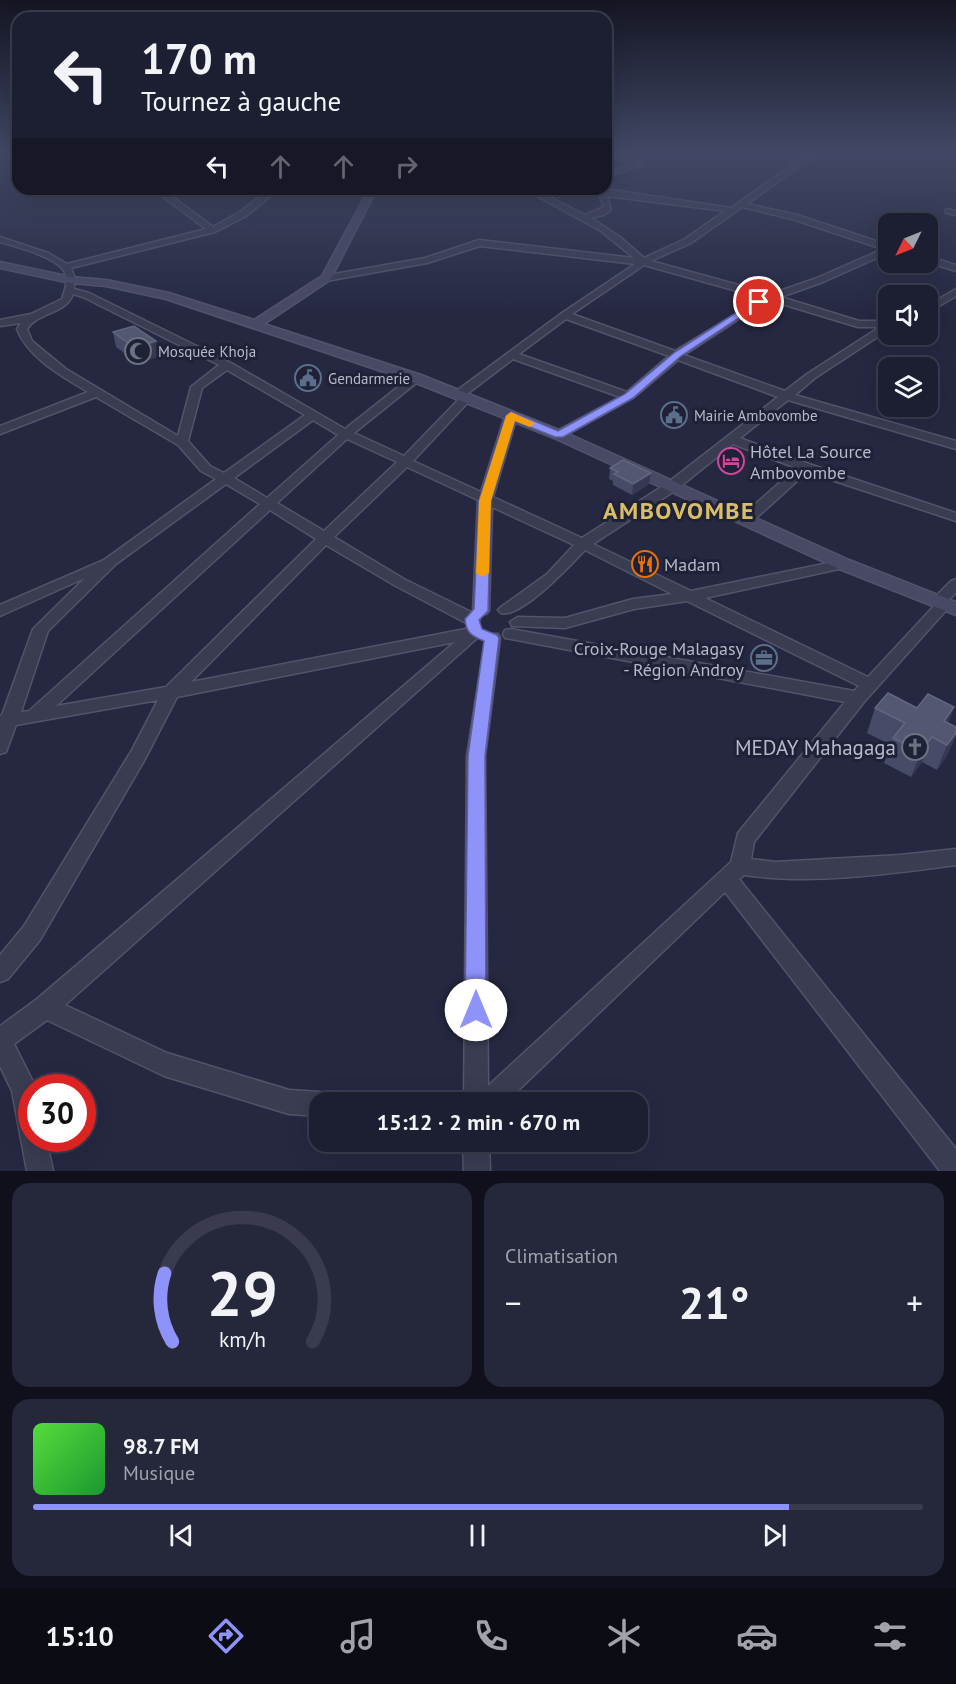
<!DOCTYPE html>
<html lang="fr">
<head>
<meta charset="utf-8">
<style>
  :root { --surface:#1c1e32; --page:#25273a; --text:#f1f3f6; --muted:#a0a2ac; --line:#3a3c4d; --accent:#8e93fa }
  body { margin:0; font-family:"PT Sans",sans-serif; background:var(--page); color:var(--text); height:100vh; display:flex; flex-direction:column; font-size:22px; white-space:nowrap }
  * { box-sizing:border-box; margin:0 }
  p { font-size:20px; color:var(--muted) }
  .icon { flex:none; width:33px; height:33px; fill:none; stroke:currentColor; stroke-width:2; stroke-linecap:round; stroke-linejoin:round }
  .map { position:relative; height:1171px; overflow:hidden }
  .sheet { display:flex; flex-direction:column; gap:12px; padding:12px; background:#0f101c; flex:1 }
  .sheet>* { flex:none }
  .guide { position:absolute; left:12px; top:12px; width:600px; height:183px; border-radius:18px; box-shadow:0 6px 24px #0002,0 0 0 2px var(--line); background:#1c1e32; color:var(--text); overflow:hidden }
  .needle { width:39px; rotate:227deg }
  .controls { position:absolute; left:878px; top:213px; display:grid; gap:12px }
  .controls a { display:grid; place-items:center; width:60px; height:60px; border-radius:12px; background:var(--surface); box-shadow:0 6px 24px #0002,0 0 0 2px var(--line); font-size:30px }
  .speed { position:absolute; left:18px; top:1074px; display:flex; gap:12px; font-size:30px; font-weight:700; text-align:center }
  .speed>* { display:grid; place-content:center; width:78px; height:78px; border-radius:50%; background:var(--surface); box-shadow:0 6px 24px #0002,0 0 0 2px var(--line); line-height:1 }
  .speed .limit { border:9px solid #d22; background:#fff; color:#111 }
  .pin { position:absolute; display:grid; place-items:center; width:51px; height:51px; color:#fff; margin:-26px; border:3px solid #fff; border-radius:50%; box-shadow:0 2px 6px #0007 }
  .me { position:absolute; width:66px; margin:-33px; rotate:0deg; stroke-linejoin:round; filter:drop-shadow(0 0 4px #0008) }
  .turn { display:flex; align-items:center; gap:21px; height:126px; padding:0 30px; font-size:27px }
  .turn .icon { width:78px; height:78px; stroke-width:2.5 }
  .turn b { display:block; font-size:42px; line-height:51px }
  .lanes { display:flex; align-items:center; height:57px; padding:0 30px; background:#0003; justify-content:center; gap:30px; direction:ltr }
  .lanes .off { opacity:.35 }
  .big { font-size:45px; font-weight:800; line-height:1.1 }
  .sheet .tile { flex:1; display:flex; flex-direction:column; justify-content:center; gap:9px; min-width:0; padding:0 21px; border-radius:18px; background:var(--page) }
  .sheet .dial { align-items:center; gap:0 }
  .dial svg { height:156px; overflow:visible; fill:none; stroke:var(--line); stroke-width:7; stroke-linecap:round; text-anchor:middle }
  .dial text { fill:var(--text); stroke:none }
  .song { display:flex; align-items:center; gap:18px }
  .cover { width:72px; height:72px; border-radius:9px; background:linear-gradient(135deg,hsl(110 70% 55%),hsl(130 70% 35%)) }
  .played { height:6px; border-radius:3px; background:linear-gradient(90deg,var(--accent) 85%,var(--line) 85%) }
  .keys { display:flex; justify-content:space-around; direction:ltr }
  .heat { display:flex; justify-content:space-between; align-items:center; font-size:33px; direction:ltr }
  .sheet .tiles { flex:1; display:grid; gap:12px; grid-template-columns:1fr 1fr }
  .tile:last-child { grid-column:span 2 }
  .trip { position:absolute; left:309px; top:1092px; width:339px; height:60px; border-radius:18px; background:var(--surface); box-shadow:0 6px 24px #0002,0 0 0 2px var(--line); font-weight:800; line-height:60px; text-align:center }
  .dock { display:flex; height:96px; justify-content:space-around; align-items:center; background:#0b0c14; color:var(--muted) }
  .dock .icon { width:42px; height:42px }
  .dock .selected { color:var(--accent) }
  .dock b { font-size:27px; color:var(--text) }
  .map>svg:first-child { display:block }
</style>
</head>
<body>
<div class="map">
<svg width="956" height="1171" viewBox="0 0 956 1171">
  <rect width="100%" height="100%" fill="#262842"/>
  <g fill="none" stroke-linecap="round" stroke-linejoin="round">
    <defs>
      <path id="street" d="M610 152H617L642 165 606 177V173L632 165 615 158Z
        M811 152H819L747 204 797 215 888 245V253L823 282 781 297 859 321H888V330L815 378 795 395 956 441V449L788 400 740 438 809 464 956 513V521L807 472 752 522H742L740 519 742 516 796 468 733 444 676 490 593 544 691 591 843 560 848 561 850 564 848 567 705 598 868 677 934 606 930 602 951 581 956 579V593L948 600 952 604 949 607 864 702 754 842 751 859 775 862 900 855 956 849V865C889 874 810 885 744 875L739 879 956 1149V1171H940L725 892 506 1102H464L467 756 486 634H498L500 638 485 756 488 1086 731 862 738 833 845 702 511 639 505 638 503 634 505 630 511 629 854 691 859 686 687 601 634 609 565 628 512 626 510 622 518 617 565 618 633 599 672 594 585 550C571 565 520 619 501 613L498 610 501 607 547 574 574 545 492 507 489 611 486 614 476 615 480 619 478 623H466L394 585 326 545 191 682 476 627 484 632 65 1005 167 1053 289 1090 320 1092 329 1095 332 1102H320V1116L289 1114 164 1076 47 1020 14 1044 36 1088H32V1138H46L53 1171H27L12 1091 0 1066V1026L37 999 455 642 177 697 145 759 40 940 8 979 0 982V955L24 926 132 750 158 700 16 725 6 752 0 754V716L2 715 33 629 85 578 0 616V605L104 560 216 479 201 471 178 445 96 397 0 434V426L88 392C62 376 28 358 17 329L21 323 0 326V320L31 314 62 299C65 290 69 280 64 271 54 256 16 247 0 242V237L48 253 67 264 206 229 153 189H162L213 227 240 212 270 189H279L246 216 215 232 71 268 74 276V289L89 293 231 363 345 429 412 376H420V380L354 433 404 456 461 397 455 396V392L562 313 635 264 480 246 427 263 326 281 321 278 323 276 425 258 479 240 634 258 601 231 524 189H534L585 215 604 207 599 194 571 189H605L731 208ZM607 196 725 211 685 239 644 258 620 237 591 218 604 215 611 210ZM742 207 792 219 883 249 817 278 771 294 651 261 691 243ZM644 265 762 298 675 351 572 314ZM73 294 83 297 219 365 191 387 178 436 66 369 32 341 27 329C38 312 66 314 73 294ZM772 301 858 327H880L807 374 785 391 684 355 762 304ZM566 319 669 356 627 392 519 354ZM513 359 620 397 555 432V438L559 439 633 398 678 360 778 397 666 484 582 538 493 497 517 416 515 414 511 412 505 416 481 492 413 461 471 399V395L467 394ZM227 370 305 415 224 473 210 466 188 441 202 388ZM313 420 338 435 267 498 234 478ZM347 439 397 462 324 531 277 503ZM407 467 478 500 473 611 475 614 404 579 334 537ZM226 484 260 504 29 711 21 712 48 631 116 564ZM270 510 316 539 166 687 56 706Z
        M946 209 956 211V215L946 213Z
        M927 256 956 265V271L927 262Z
        M956 289V296L927 313V306Z
        M463 1142H489L490 1171H464Z"/>
      <path id="secondary" d="M369 189H377L330 280 264 324 421 375 564 432 849 560 956 602V615L837 568 554 438 411 381 166 299 106 286 71 283 0 268V262L71 277 106 280 169 293 254 320 322 276Z"/>
    </defs>
    <use href="#street" stroke="#525469" stroke-width="3"/>
    <use href="#secondary" stroke="#525469" stroke-width="3"/>
    <use href="#street" fill="#3a3c52" fill-rule="evenodd"/>
    <use href="#secondary" fill="#484965" fill-rule="evenodd"/>
  </g>
  <path fill="#484b68" d="M113 332 160 356 138 363 116 347Z
    M610 468 651 473 649 484 632 495 613 485V481L609 479Z
    M954 707 948 723V754L937 770 922 762 911 777 884 763 891 745 867 733 875 708Z"/>
  <path fill="#363854" d="M156 341 160 356 138 363 135 348Z
    M651 473 649 484 632 495 633 484Z
    M954 707 944 732V721Z
    M956 733V736L948 754 937 770 947 745Z
    M932 737 922 762 911 777 921 752Z"/>
  <path fill="#545772" stroke="#646680" stroke-width="1.5" d="M134 326 156 341 135 348 113 332Z
    M623 460 651 473 633 484 614 474 618 472 610 468Z
    M888 693 917 708 928 694 954 707 944 721 956 727V733L947 745 932 737 921 752 893 738 905 723 875 708Z"/>
  <linearGradient id="sky" x2="0" y2="1"><stop stop-color="#151624"/><stop offset="0.48" stop-color="#414865"/><stop offset="1" stop-color="#414865" stop-opacity="0"/></linearGradient>
  <rect width="956" height="316" fill="url(#sky)"/>
  <path fill="#8e93fa" stroke="#5c60a2" stroke-width="1.5" d="M756 300 763 302 681 356 633 398 563 437H555L515 421 491 501 488 611 479 620 482 629 497 635 499 638 485 756 486 1010 483 1017 476 1020 468 1017 465 1010 468 756 484 641C472 636 466 633 465 619L474 609 479 501 506 416 511 412 515 413 558 431 625 394 675 352Z"/>
  <path fill="#f59e0b" d="M511 412 535 423 530 427 515 421 491 501 489 573 482 577 476 573 479 501 506 416Z"/>
  <defs>
    <symbol id="mosque-ring" viewBox="-11 -11 22 22"><circle r="9.5" fill="#1f2137" stroke="#6b7280" stroke-width="1.5"/><path d="M3.5-4.9A6 6 0 1 0 3.5 4.9A5 5 0 1 1 3.5-4.9Z" fill="#6b7280"/></symbol>
    <symbol id="civic-ring" viewBox="-11 -11 22 22"><circle r="9.5" fill="#1f2137" stroke="#5c6f8a" stroke-width="1.5"/><path d="M-.6-6.5H3V-4.5H.6V-3L4-1V1h2V6H-6V1h2V-1L-.6-3ZM-1.2 2.5V6h2.4V2.5Z" fill="#5c6f8a"/></symbol>
    <symbol id="hotel-ring" viewBox="-11 -11 22 22"><circle r="9.5" fill="#1f2137" stroke="#d1479c" stroke-width="1.5"/><path d="M-6-4.5h1.5V1H6V5H4.5V3h-9V5H-6ZM-4 0a1.8 1.8 0 1 1 3.6 0ZM.5 0V-2.5h3Q6-2.5 6 0Z" fill="#d1479c"/></symbol>
    <symbol id="restaurant-ring" viewBox="-11 -11 22 22"><circle r="9.5" fill="#1f2137" stroke="#e8710a" stroke-width="1.5"/><path d="M-5-6h1v4h1v-4h1v4h1v-4h1v5L-1.5 .5V6h-2V.5L-5-1ZM5-6V6H3V1.5H1.5Q1.5-4 5-6Z" fill="#e8710a"/></symbol>
    <symbol id="office-ring" viewBox="-11 -11 22 22"><circle r="9.5" fill="#1f2137" stroke="#5c6f8a" stroke-width="1.5"/><path d="M-6-3h4V-5.5h4V-3h4V5H-6ZM-1-4.5V-3h2v-1.5ZM-6 0V1H6V0Z" fill="#5c6f8a"/></symbol>
    <symbol id="church-ring" viewBox="-11 -11 22 22"><circle r="9.5" fill="#1f2137" stroke="#6b7280" stroke-width="1.5"/><path d="M-1.2-6h2.4v3.5h3.3v2.4h-3.3V6h-2.4V-.1h-3.3v-2.4h3.3Z" fill="#6b7280"/></symbol>
  </defs>
  <g fill-rule="evenodd">
    <use href="#mosque-ring" x="123" y="336" width="30" height="30"/>
    <use href="#civic-ring" x="293" y="363" width="30" height="30"/>
    <use href="#civic-ring" x="659" y="400" width="30" height="30"/>
    <use href="#hotel-ring" x="716" y="446" width="30" height="30"/>
    <use href="#restaurant-ring" x="630" y="549" width="30" height="30"/>
    <use href="#office-ring" x="749" y="643" width="30" height="30"/>
    <use href="#church-ring" x="900" y="732" width="30" height="30"/>
  </g>
  <g text-anchor="middle" dominant-baseline="central" stroke-width="6" stroke-linejoin="round" paint-order="stroke">
    <g font-size="15" fill="#b7b8cc" stroke="#1f2137" text-anchor="start">
      <text x="158" y="351">Mosquée Khoja</text>
      <text x="328" y="378">Gendarmerie</text>
      <text x="694" y="415">Mairie Ambovombe</text>
    </g>
    <g font-size="18" fill="#b7b8cc" stroke="#1f2137" text-anchor="start">
      <text x="750" y="451">Hôtel La Source<tspan x="750" dy="21">Ambovombe</tspan></text>
      <text x="664" y="564">Madam</text>
      <text x="744" y="648" text-anchor="end">Croix-Rouge Malagasy<tspan x="744" dy="21">- Région Androy</tspan></text>
    </g>
    <g font-size="21" fill="#b7b8cc" stroke="#1f2137" text-anchor="end">
      <text x="896" y="747">MEDAY Mahagaga</text>
    </g>
    <g font-size="24" font-weight="bold" letter-spacing="1.5" fill="#d8be66" stroke="#1f2137">
      <text x="679" y="510">AMBOVOMBE</text>
    </g>
  </g>
</svg>
<div class="controls">
<a><svg class="needle" viewBox="-14 -14 28 28"><path d="M0-13l5 13h-10z" fill="#e53935"/><path d="M0 13l5-13h-10z" fill="#a0a2ac"/></svg></a>
<a><svg class="icon" aria-label="sound" viewBox="0 0 24 24"><path d="M4 9h4l5-4v14l-5-4H4zM17 9q2 3 0 6"/></svg></a>
<a><svg class="icon" aria-label="layers" viewBox="0 0 24 24"><path d="M12 4l9 5-9 5-9-5zM3 14l9 5 9-5"/></svg></a>
</div>
<div class="speed"><div class="limit">30</div></div>
<div class="pin" style="left:759px;top:302px;background:#d93025"><svg class="icon" aria-label="arrive" viewBox="0 0 24 24"><path d="M6 21V4h12l-3 4 3 4H6"/></svg></div>
<svg class="me" style="left:476px;top:1010px" viewBox="-20 -20 40 40"><circle r="19" fill="#fff"/><path d="M0-13L10 11 0 6-10 11z" fill="#8e93fa"/></svg>
<div class="trip">15:12 · 2 min · 670 m</div>
<div class="guide">
<div class="turn"><svg class="icon" aria-label="left" viewBox="0 0 24 24"><path d="M17 20v-9H6M10 6l-5 5 5 5"/></svg><div><b>170 m</b>Tournez à gauche</div></div>
<div class="lanes"><svg class="icon" aria-label="left" viewBox="0 0 24 24"><path d="M17 20v-9H6M10 6l-5 5 5 5"/></svg><svg class="icon off" aria-label="ahead" viewBox="0 0 24 24"><path d="M12 20V5M6 11l6-6 6 6"/></svg><svg class="icon off" aria-label="ahead" viewBox="0 0 24 24"><path d="M12 20V5M6 11l6-6 6 6"/></svg><svg class="icon off" aria-label="right" viewBox="0 0 24 24"><path d="M7 20v-9h11M14 6l5 5-5 5"/></svg></div>
</div>
</div>
<section class="sheet">
<div class="tiles">
<div class="tile dial"><svg viewBox="0 0 100 80">
<path d="M14 69A42 42 0 1 1 86 69"/>
<path d="M14 69A42 42 0 0 1 10 34" stroke="#8e93fa"/>
<text x="50" y="56" font-size="32" font-weight="700">29</text>
<text x="50" y="72" font-size="11">km/h</text>
</svg></div>
<div class="tile"><p>Climatisation</p>
<div class="heat"><a>−</a><b class="big">21°</b><a>+</a></div>
</div>
<div class="tile">
<div class="song"><i class="cover"></i><div><b>98.7 FM</b><p>Musique</p></div></div>
<div class="played"></div>
<div class="keys"><svg class="icon" aria-label="previous" viewBox="0 0 24 24"><path d="M18 5L8 12l10 7zM5 5v14"/></svg><svg class="icon" aria-label="pause" viewBox="0 0 24 24"><path d="M8 5v14M16 5v14"/></svg><svg class="icon" aria-label="next" viewBox="0 0 24 24"><path d="M6 5l10 7-10 7zM19 5v14"/></svg></div>
</div>
</div>
</section>
<nav class="dock">
<b>15:10</b>
<svg class="icon selected" aria-label="directions" viewBox="0 0 24 24"><path d="M12 3l9 9-9 9-9-9zM9 14v-3h6M13 9l2 2-2 2"/></svg>
<svg class="icon" aria-label="music" viewBox="0 0 24 24"><path d="M9 18V5l10-2v13"/><circle cx="6" cy="18" r="3"/><circle cx="16" cy="16" r="3"/></svg>
<svg class="icon" aria-label="phone" viewBox="0 0 24 24"><path d="M5 4h4l2 5-3 2q2 4 5 5l2-3 5 2v4C11 20 4 13 5 4z"/></svg>
<svg class="icon" aria-label="climate" viewBox="0 0 24 24"><path d="M12 3v18M4 7l16 10M4 17L20 7"/></svg>
<svg class="icon" aria-label="car" viewBox="0 0 24 24"><path d="M5 17H2v-5l4-1 3-4h7l3 4 3 1v5h-3M9 17h6M6 11h13"/><circle cx="7" cy="17" r="2"/><circle cx="17" cy="17" r="2"/></svg>
<svg class="icon" aria-label="filters" viewBox="0 0 24 24"><path d="M4 7h16M4 17h16"/><circle cx="9" cy="7" r="2"/><circle cx="15" cy="17" r="2"/></svg>
</nav>
</body>
</html>
